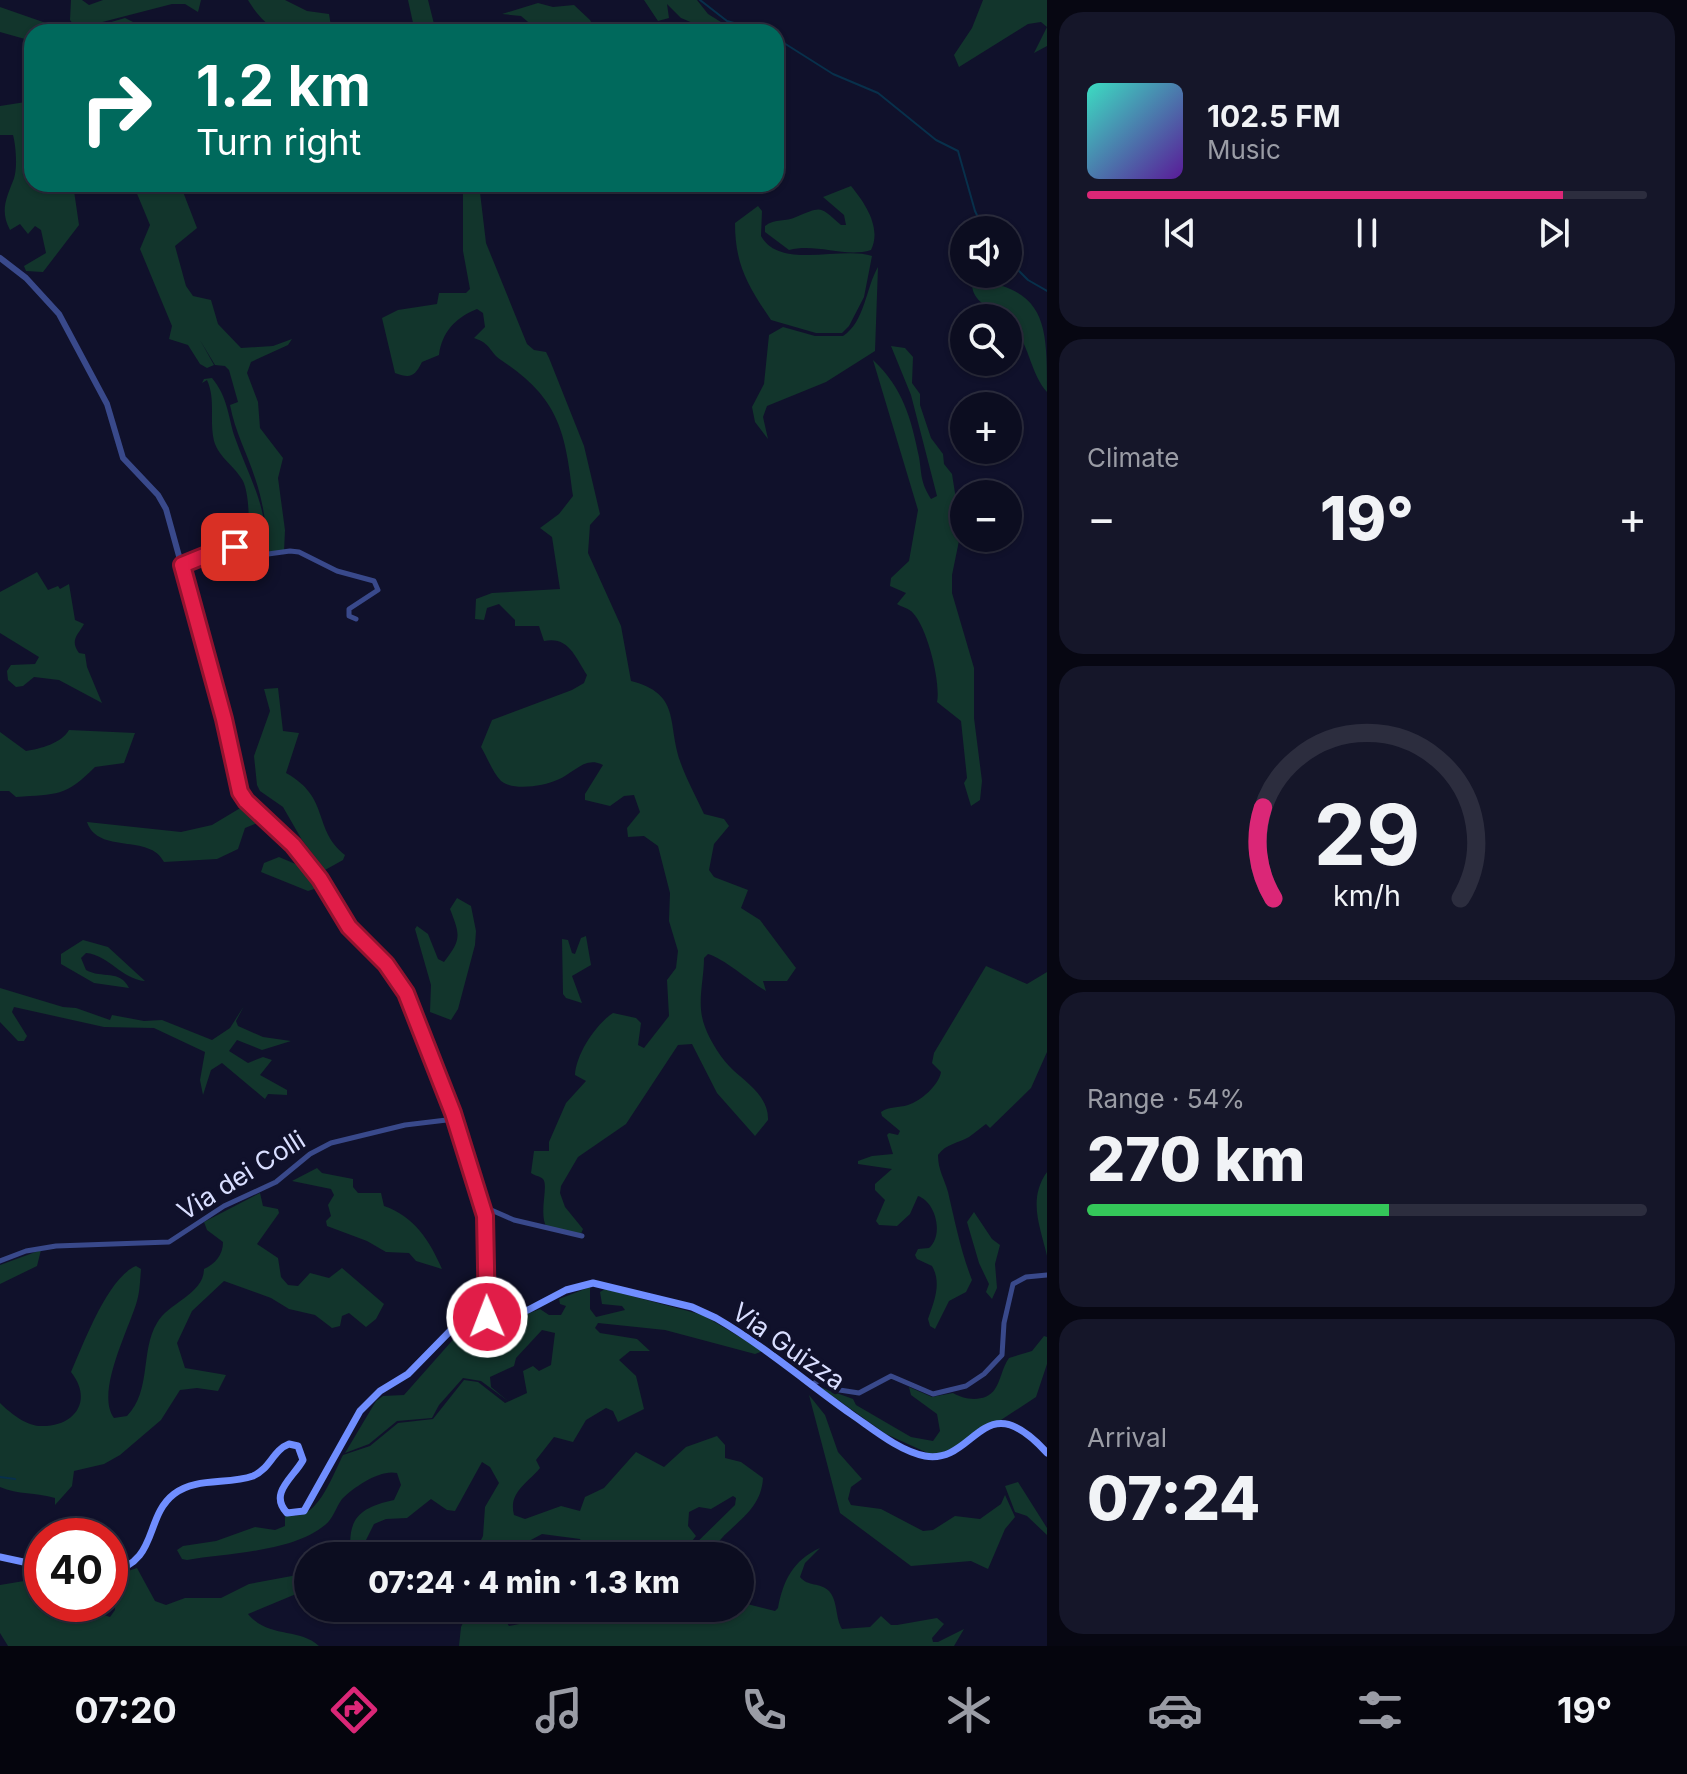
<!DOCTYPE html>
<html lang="en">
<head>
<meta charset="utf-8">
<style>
  :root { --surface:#0c0d20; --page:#151629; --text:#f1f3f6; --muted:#9a9ca5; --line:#2c2d3e; --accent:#db2777 }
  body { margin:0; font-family:Inter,sans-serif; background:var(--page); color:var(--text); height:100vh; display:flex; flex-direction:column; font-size:30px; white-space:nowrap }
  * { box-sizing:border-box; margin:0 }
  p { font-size:26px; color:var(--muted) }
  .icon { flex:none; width:44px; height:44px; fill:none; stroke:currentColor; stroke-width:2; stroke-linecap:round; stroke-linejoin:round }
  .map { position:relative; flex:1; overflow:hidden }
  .drawer { display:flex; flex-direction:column; gap:12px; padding:12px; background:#070712; width:640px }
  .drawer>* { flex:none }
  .top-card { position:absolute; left:24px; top:24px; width:760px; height:168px; border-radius:24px; box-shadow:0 2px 6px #0004,0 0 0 2px var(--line); background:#00695c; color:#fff; overflow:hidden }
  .fabs { position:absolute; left:950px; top:216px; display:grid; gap:16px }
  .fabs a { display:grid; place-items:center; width:72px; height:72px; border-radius:50%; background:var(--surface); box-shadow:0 2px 6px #0004,0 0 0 2px var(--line); font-size:40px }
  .speed { position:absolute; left:24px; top:1518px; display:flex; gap:16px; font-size:40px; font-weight:700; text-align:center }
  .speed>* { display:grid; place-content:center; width:104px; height:104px; border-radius:50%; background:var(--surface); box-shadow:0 2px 6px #0004,0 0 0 2px var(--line); line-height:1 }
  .speed .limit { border:12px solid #d22; background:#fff; color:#111 }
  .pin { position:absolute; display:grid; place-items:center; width:68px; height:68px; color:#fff; margin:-34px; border-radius:16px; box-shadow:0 4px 12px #0006 }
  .me { position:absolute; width:88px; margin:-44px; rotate:359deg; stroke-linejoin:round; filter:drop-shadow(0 0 6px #0008) }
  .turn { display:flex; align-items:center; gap:28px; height:168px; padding:0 40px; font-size:36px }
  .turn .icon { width:104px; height:104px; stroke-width:2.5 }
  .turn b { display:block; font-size:56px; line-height:68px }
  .big { font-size:60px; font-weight:800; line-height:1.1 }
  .drawer .widget { flex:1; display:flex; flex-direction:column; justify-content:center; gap:12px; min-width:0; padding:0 28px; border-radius:24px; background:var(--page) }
  .drawer .dial { align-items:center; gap:0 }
  .dial svg { height:208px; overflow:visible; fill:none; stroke:var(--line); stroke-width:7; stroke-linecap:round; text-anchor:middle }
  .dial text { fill:var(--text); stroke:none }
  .song { display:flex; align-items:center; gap:24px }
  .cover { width:96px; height:96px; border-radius:12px; background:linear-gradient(135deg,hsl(170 70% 55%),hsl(270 70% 35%)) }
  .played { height:8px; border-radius:4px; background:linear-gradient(90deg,var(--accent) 85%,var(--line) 85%) }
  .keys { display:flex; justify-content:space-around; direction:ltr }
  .heat { display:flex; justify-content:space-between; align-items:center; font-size:44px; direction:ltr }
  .charge { height:12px; border-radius:6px; background:linear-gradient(90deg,#34c759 54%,var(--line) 0) }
  .trip { position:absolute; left:294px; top:1542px; width:460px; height:80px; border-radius:40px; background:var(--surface); box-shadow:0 2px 6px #0004,0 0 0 2px var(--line); font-weight:800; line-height:80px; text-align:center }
  .menu { display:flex; height:128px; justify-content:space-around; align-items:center; background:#05050d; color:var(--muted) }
  .menu .icon { width:56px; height:56px }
  .menu .on { color:var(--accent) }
  .menu b { font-size:36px; color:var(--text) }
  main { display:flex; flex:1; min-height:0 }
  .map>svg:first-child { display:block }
</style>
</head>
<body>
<main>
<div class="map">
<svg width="1047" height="1646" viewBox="0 0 1047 1646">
  <rect width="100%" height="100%" fill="#10112b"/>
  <path fill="#12352c" d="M71 0H82L89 5 103 0H201L198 12 185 4H172L83 27 73 24 70 20Z
    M248 0H285L307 11 329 14 332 32C291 32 272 40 248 0Z
    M408 0H428L436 32H415Z
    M644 0H697L708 14 737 32H706L700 26 681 18 667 4 669 18 658 21Z
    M983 0H1047V46L1034 53 1047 27 1041 22 1028 24 959 67 954 55 972 28Z
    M538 3 553 7 574 5 590 20 596 32H516L534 27 521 16 502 14Z
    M0 7 63 29 91 28 125 18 133 22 134 32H32V41L0 32Z
    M32 101V184H73L79 225 43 272 26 271 24 266 46 253 41 230 35 226 28 234 20 224 10 230C0 211 6 199 13 181 18 170 16 146 13 135H0V106Z
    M133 184H180L197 228 175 246 186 286 193 296 211 300 218 324 241 348 273 346 292 339 288 345 251 362 247 373 258 402 260 428 283 458 278 478 285 530 284 552 269 553C266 527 264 504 255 478 247 453 235 432 230 405L238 402 229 370 225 366 215 365 200 340 214 365 207 368 200 364 188 345 169 339 172 326 140 249 150 225Z
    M463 184H479L486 243 527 344 534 350 546 352 549 358 584 446 600 514 590 525 588 553 621 626 631 681C681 694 667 722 680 761 686 779 696 796 704 814L724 819 729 826 714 844 709 870 714 877 748 890 741 908 760 920 796 968 787 981H763L766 991C749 981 725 959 708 954L704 958C704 982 696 1004 705 1027 710 1041 722 1060 733 1070 747 1083 769 1097 768 1120L755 1136 717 1093 692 1044 678 1045 626 1124 578 1157 561 1186 560 1193 565 1207 583 1229 581 1234 547 1228C538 1214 549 1186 543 1179 540 1176 535 1176 531 1173L534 1151H549V1142L566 1103 586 1081 575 1075C576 1054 596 1024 613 1013L636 1018 641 1023 638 1045 644 1048 669 1016 667 980 676 968 678 951 669 921 670 893 658 846 644 836 628 837 627 828 640 812 634 795 624 796 610 806 585 800V794L603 765C585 755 573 774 557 780 544 786 513 791 501 781 493 773 487 757 481 747L492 720 572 690 584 683 587 675C575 657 569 636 544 641L539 626H515V620L499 604 487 608 484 620 475 619 476 599 492 593 560 589 552 537 540 528 559 514 573 496C565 430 559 399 501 360 489 352 492 344 474 338L485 327 483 313 477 309C455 318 442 332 439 355L422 362C415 376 411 379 395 373L382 318 398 310 437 304 439 293H466L470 289 463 251Z
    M851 186C865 203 882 228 871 250 845 258 817 243 789 250L765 232V226C775 218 786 222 796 217 823 206 819 206 841 225H846L844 215 823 197Z
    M758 206 762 211 761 236C780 270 842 246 872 256L864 297 849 326 842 333H816L771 320C748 286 735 265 735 223Z
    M878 267 875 351 826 382 767 406 763 417 768 439 755 422 752 407 764 384 769 335 783 327 815 336H843C865 322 866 287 878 267Z
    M982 281C1047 292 1047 328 1047 392 1029 372 1029 339 1008 321 997 311 972 304 972 284Z
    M891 346 905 348 913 357 912 383 920 394V405L931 438 943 454 944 464 952 474 961 531 952 575V593L974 668V718L982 781 980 800 971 806 964 783 967 778 961 721 937 702C941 684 928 629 913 613 909 608 901 607 897 604L906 593 890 586 891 578 909 561 918 510 873 360C903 388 911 418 919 457 922 475 920 481 931 499L937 496 911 395Z
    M212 378C227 396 228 414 234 435 248 476 270 509 265 554L248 564 243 562 240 552C252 542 250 495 243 481 235 466 219 458 214 441 209 420 216 400 207 380L202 383 204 379Z
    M37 572 48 590 58 586 60 589 69 584 75 620 84 624C79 634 69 640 79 653L85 654 87 667 102 703 59 680 34 677 23 686 16 687 8 680 7 671 11 665 35 664 39 657 0 633V592Z
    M278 688 283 731 299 733 286 773C331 798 312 829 345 855L343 860 325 870 302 840 283 807 260 791 257 785 254 756 270 711 264 689Z
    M69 730 135 733 124 763 95 767C65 797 57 794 16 797L9 791H0V732L26 751C40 749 62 743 69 730Z
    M247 804 267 819 245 828 238 849 217 859 164 862C150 833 98 855 87 822L181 832 212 825Z
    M279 857 305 868 319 883 317 888 308 891 261 872 264 863Z
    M457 898 471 906 476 931 475 945 458 1009 451 1020 430 1012 431 985 415 929 417 926 428 934 438 959 444 962C462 939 460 935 450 909Z
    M586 936 591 965 572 976 582 1003 566 998 563 994 562 939 568 940 572 953 575 954 581 938Z
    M83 940 108 947 145 981C121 979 109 955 86 953L81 958 86 970C102 979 120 969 129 988L94 983 61 964V954Z
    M986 966 1027 984 1047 972V1052L1031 1088 990 1128 986 1124C980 1128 975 1133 969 1137 957 1144 947 1143 938 1155 938 1170 944 1178 948 1192 955 1222 961 1252 972 1280L966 1292 949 1301 935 1329 930 1326 928 1319C934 1302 942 1283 932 1266L917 1259 915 1255 918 1249 929 1248C944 1235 936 1202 918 1196L910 1214 897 1226 879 1225 876 1221 885 1200 875 1190V1184L892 1169 858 1164V1161L872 1156 893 1154 887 1135 889 1133 898 1135 900 1131 882 1116 881 1112C890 1106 898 1108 908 1105 921 1101 939 1085 941 1072L932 1063 934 1053Z
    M0 988 63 1007 76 1008 110 1020 112 1015 144 1021 162 1020 212 1040 230 1028 244 1006 236 1021 238 1026 263 1037 291 1041 262 1050 237 1040 229 1051 248 1063 263 1057 272 1060 260 1075 287 1090V1095L268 1094 265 1099 222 1063 211 1070 203 1095 200 1080 205 1052 154 1028 104 1027 14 1007 12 1012 27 1036 24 1041H18L0 1022Z
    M317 1168 322 1173 353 1179V1187L358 1193H381L384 1206C414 1216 430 1241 442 1269L416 1261 409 1253 386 1252 367 1241 327 1226 326 1221 331 1216 328 1205 334 1195 331 1189 292 1181Z
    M1047 1172V1256C1041 1228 1027 1200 1047 1172Z
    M260 1193 263 1206 278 1209 279 1213 257 1244 278 1258 281 1277 288 1285 298 1286 310 1273 329 1278 342 1268 384 1304 376 1319 366 1327 349 1313 342 1316 340 1326 332 1328 315 1315 289 1309 271 1298 224 1281 192 1311 177 1343 185 1368 226 1375 218 1391 197 1388 180 1390 161 1420 120 1455 104 1464 74 1471 72 1486 55 1505V1498C36 1492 18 1495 0 1487V1403C9 1412 25 1425 39 1426 74 1428 94 1401 71 1372 83 1345 108 1277 136 1266L141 1269C140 1280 140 1291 137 1301 129 1329 95 1393 114 1418L127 1416C152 1390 140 1351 157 1323 168 1303 204 1294 204 1269 215 1264 223 1255 223 1242L207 1230 204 1222Z
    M974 1212 992 1239 1000 1245 995 1264 997 1288 992 1299 986 1292 989 1284 979 1263 967 1222Z
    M41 1250 37 1266 0 1284V1265Z
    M590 1287V1309L596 1317 625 1310 622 1306 602 1304 600 1292 605 1289 703 1315 763 1351 755 1354 665 1330 598 1323 595 1328 600 1333 637 1339 650 1351H630L619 1360 636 1376 644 1409 618 1422 613 1411 606 1408 586 1420 573 1442 554 1437 536 1460 540 1468C528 1483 508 1492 514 1515L525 1519 561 1506 580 1511 585 1497 604 1488 636 1452 664 1467 686 1447 717 1436 725 1445V1458L741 1462 763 1478C761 1518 719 1528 711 1556H683L735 1505 736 1498 733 1496 711 1509 699 1507 689 1512 688 1526 696 1536 680 1556 607 1552 582 1556 583 1544 580 1539 542 1534 501 1556H473L483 1536 485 1507 499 1483 490 1467 482 1462 455 1511 447 1510 431 1499 407 1518 386 1519 374 1524 358 1556H351C347 1519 358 1508 394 1500L401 1485 397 1473C380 1469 354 1487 342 1499 336 1507 333 1519 325 1525 293 1552 228 1553 187 1560L182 1559 177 1550 183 1546 216 1541 255 1527 275 1530 285 1526V1513C315 1528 332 1476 343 1455L370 1446 398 1423 433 1419 464 1380 478 1382 505 1403 527 1393 523 1371 533 1366 539 1371 551 1365 555 1333 542 1330 516 1358 514 1366 490 1377 491 1387 508 1401 481 1381 463 1378 439 1405 432 1418 397 1421 369 1444 345 1453 376 1401 383 1396 404 1395 458 1334C480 1327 503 1349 521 1329L520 1317 540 1309 549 1315H561L566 1306 560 1304 559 1299Z
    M1044 1336 1047 1337V1364L1036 1397 957 1449 932 1455 886 1434 820 1387 853 1399 856 1405 911 1437 933 1441 940 1431 937 1414 911 1395 909 1387 932 1397 953 1393C964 1400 986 1403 995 1389 1001 1380 1002 1368 1009 1358L1032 1351Z
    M809 1395 825 1415 838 1452 862 1479 851 1487 848 1499 851 1505 881 1509 923 1531 933 1530 955 1516 980 1519 1001 1504 1005 1495 1015 1517 1005 1529 988 1569 971 1561 911 1566 840 1513Z
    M1018 1482 1047 1528V1535L1027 1516 1015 1512 1005 1486Z
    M820 1548 805 1563 800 1577C808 1587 820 1582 829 1591 838 1601 835 1617 842 1629L870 1627 881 1616 891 1625H897L937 1618 944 1624 932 1638 933 1642H938L964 1629 954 1646H459L461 1627 470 1608H497L509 1626 530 1622 532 1619 526 1608H740V1562L749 1565 753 1572 745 1597 747 1604 775 1611 778 1608C783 1581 793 1560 820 1548Z
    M39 1568H42V1604L63 1619 81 1607 110 1617 115 1610V1594L110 1591V1577L137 1568 155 1601 166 1605 185 1598H221L249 1584 308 1573V1589L248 1614C269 1639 298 1627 319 1646H8L0 1633V1585L30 1580Z"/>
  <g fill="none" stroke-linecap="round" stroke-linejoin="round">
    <path stroke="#08304b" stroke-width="2" d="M700 0 727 21 767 32
      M776 38 833 74 878 93 936 140 958 151 975 211 984 230
      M1008 260 1028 280 1047 291
      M0 1477 15 1479"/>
    <path stroke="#39498b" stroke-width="5" d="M182 565 231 545 235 547 243 566 268 554 290 551 299 552 337 571 374 581 378 590 349 609V616L356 619
      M482 1206 514 1220 582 1236
      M0 1261 26 1251 56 1246 169 1242 224 1206 276 1182 310 1154 331 1143 405 1125 455 1119
      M811 1385 820 1380 833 1389 859 1393 891 1376 933 1394 966 1386 984 1374 1002 1355 1004 1323 1013 1284 1026 1277 1047 1275"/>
    <path stroke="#39498b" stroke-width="6" d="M0 258 26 278 59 314 107 404 123 458 158 495 166 509 224 719 242 797 293 845 320 879 349 927 392 971 406 993 431 1053 485 1216 487 1317"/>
    <path stroke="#708eff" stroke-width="7" d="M0 1557 42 1566
      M110 1572C159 1562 144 1517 174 1494 196 1477 228 1485 253 1476 270 1469 273 1450 289 1444L298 1446 303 1460C294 1477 268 1493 287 1513L304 1511 360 1411 380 1391 408 1374 454 1327 487 1317 528 1310 566 1290 593 1283 692 1307 716 1318C764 1346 806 1382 851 1414 873 1429 899 1451 925 1456 976 1465 982 1381 1047 1453"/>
  </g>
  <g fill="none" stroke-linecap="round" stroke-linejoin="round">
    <defs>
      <path id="route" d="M235 547 231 545 182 565 224 719 240 792 246 801 293 845 320 879 349 927 386 964 406 993 453 1113 485 1216 487 1317"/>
    </defs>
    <use href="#route" stroke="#92132f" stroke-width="20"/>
    <use href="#route" stroke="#e11d48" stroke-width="14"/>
  </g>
  <g text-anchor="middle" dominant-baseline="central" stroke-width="8" stroke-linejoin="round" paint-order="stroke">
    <g font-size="26" fill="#d9deff" stroke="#10112b">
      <text transform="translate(241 1175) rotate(-32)">Via dei Colli</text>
      <text transform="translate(789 1346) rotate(35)">Via Guizza</text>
    </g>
  </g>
</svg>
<div class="fabs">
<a><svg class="icon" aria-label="sound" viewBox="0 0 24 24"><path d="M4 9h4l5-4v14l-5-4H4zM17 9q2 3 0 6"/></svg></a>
<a><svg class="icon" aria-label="search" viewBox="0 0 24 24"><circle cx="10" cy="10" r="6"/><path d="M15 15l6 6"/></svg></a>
<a>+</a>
<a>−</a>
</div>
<div class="speed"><div class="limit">40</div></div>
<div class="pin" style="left:235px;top:547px;background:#d93025"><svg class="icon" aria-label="arrive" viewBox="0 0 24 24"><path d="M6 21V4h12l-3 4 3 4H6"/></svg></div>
<svg class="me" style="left:487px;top:1317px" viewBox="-20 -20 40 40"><circle r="17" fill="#e11d48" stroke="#fff" stroke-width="3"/><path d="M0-11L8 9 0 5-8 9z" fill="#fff"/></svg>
<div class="trip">07:24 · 4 min · 1.3 km</div>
<div class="top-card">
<div class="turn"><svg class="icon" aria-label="right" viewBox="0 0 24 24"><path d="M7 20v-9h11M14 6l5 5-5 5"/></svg><div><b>1.2 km</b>Turn right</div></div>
</div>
</div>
<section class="drawer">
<div class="widget">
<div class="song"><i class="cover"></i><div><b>102.5 FM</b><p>Music</p></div></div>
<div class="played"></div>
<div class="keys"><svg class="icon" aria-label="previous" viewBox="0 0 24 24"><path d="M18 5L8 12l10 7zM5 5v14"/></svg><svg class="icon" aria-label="pause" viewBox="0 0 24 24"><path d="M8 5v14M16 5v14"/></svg><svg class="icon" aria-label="next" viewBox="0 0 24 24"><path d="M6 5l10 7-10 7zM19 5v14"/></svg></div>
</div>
<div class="widget"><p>Climate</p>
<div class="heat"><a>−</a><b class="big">19°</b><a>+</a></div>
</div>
<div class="widget dial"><svg viewBox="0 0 100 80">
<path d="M14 69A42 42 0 1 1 86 69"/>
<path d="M14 69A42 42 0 0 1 10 34" stroke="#db2777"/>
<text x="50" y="56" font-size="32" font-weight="700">29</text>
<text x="50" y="72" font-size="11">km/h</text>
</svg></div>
<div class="widget"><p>Range · 54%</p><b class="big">270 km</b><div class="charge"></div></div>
<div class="widget"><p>Arrival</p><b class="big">07:24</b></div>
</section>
</main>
<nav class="menu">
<b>07:20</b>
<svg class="icon on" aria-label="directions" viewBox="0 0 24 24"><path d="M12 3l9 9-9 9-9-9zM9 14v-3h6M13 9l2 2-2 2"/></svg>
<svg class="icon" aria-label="music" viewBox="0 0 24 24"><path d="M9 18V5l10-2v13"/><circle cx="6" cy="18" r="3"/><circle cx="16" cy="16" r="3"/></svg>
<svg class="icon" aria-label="phone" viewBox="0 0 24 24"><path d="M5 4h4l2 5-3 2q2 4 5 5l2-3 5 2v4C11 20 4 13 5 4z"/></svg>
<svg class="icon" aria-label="climate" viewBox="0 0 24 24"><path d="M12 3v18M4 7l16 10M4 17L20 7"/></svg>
<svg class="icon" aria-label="car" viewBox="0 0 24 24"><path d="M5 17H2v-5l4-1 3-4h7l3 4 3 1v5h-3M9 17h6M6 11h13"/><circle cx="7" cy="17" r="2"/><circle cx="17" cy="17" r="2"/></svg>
<svg class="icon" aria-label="filters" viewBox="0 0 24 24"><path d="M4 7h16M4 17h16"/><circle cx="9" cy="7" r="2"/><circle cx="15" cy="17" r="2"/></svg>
<b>19°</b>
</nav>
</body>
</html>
